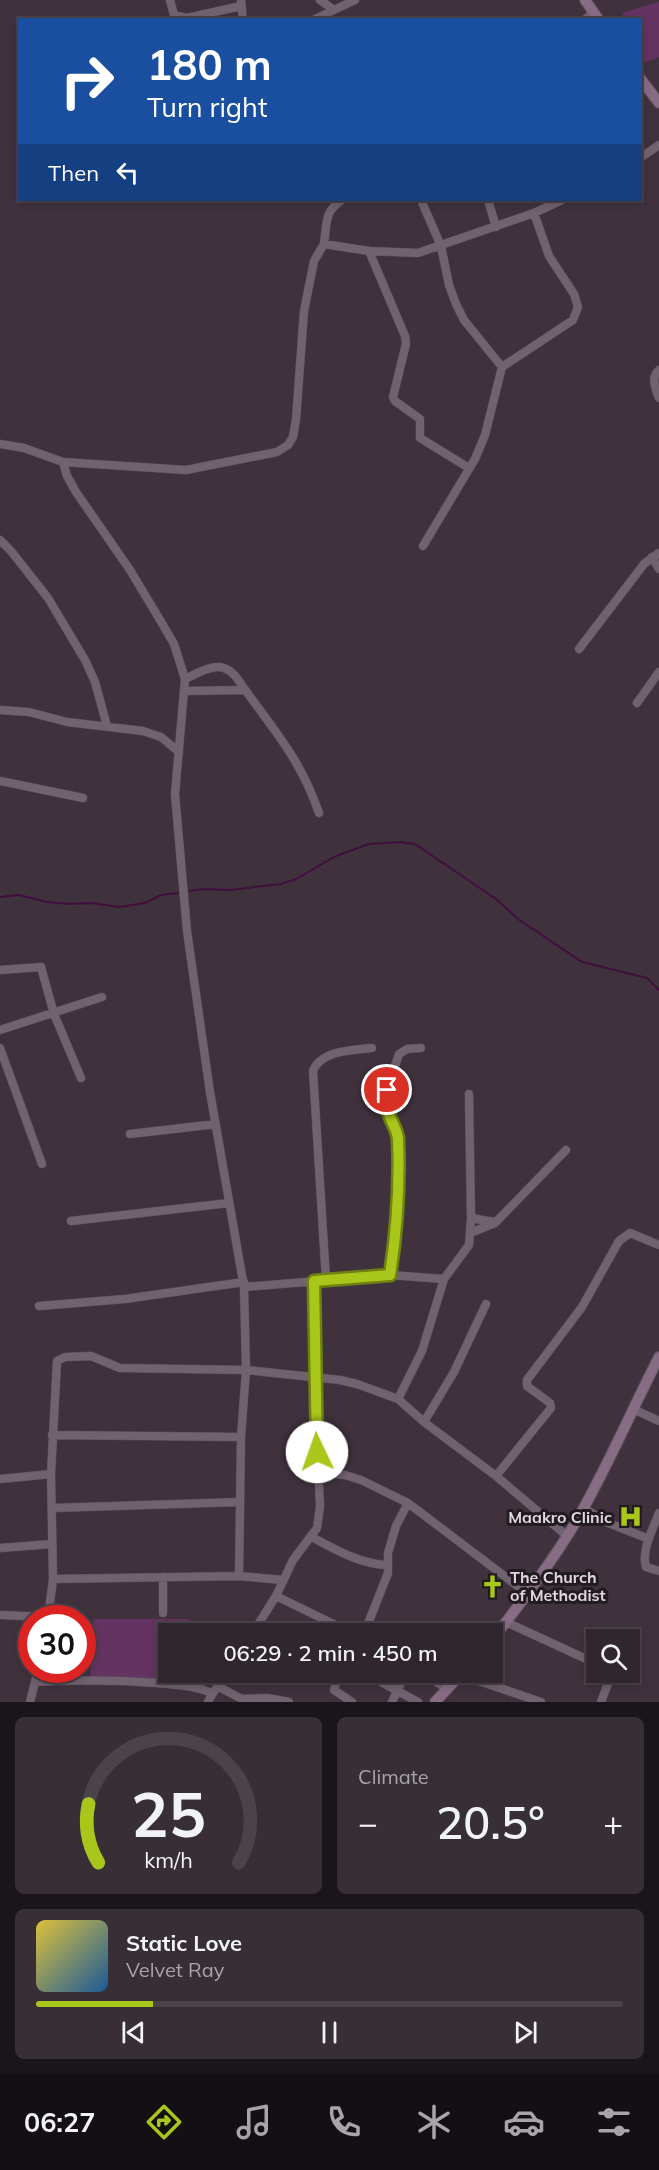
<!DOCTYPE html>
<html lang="en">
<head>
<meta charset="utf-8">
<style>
  :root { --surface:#2f262e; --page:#372e36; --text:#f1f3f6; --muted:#a7a5aa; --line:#4a434a; --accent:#a9c71a }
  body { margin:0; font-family:Mulish,sans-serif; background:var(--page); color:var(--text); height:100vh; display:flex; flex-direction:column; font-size:22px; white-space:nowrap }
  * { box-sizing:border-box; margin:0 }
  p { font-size:20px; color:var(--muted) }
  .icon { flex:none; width:33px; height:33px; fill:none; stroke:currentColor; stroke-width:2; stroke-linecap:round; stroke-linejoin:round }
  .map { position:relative; height:1702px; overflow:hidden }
  .details { display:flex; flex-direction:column; gap:15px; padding:15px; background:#1a1519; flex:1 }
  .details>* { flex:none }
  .hud { position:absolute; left:18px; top:18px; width:624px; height:183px; border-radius:0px; box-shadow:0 3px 9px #0003,0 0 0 2px var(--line); background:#1a4fa0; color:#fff; overflow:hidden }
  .tools { position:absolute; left:586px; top:1629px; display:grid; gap:12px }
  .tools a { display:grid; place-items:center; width:54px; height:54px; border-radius:0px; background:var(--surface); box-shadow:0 3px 9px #0003,0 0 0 2px var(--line); font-size:30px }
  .speed { position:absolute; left:18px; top:1605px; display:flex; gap:12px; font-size:30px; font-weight:700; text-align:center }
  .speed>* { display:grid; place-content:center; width:78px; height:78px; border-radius:50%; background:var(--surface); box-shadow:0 3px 9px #0003,0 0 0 2px var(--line); line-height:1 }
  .speed .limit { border:9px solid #d22; background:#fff; color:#111 }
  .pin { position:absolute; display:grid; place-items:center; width:51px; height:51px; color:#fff; margin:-26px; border:3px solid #fff; border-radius:50%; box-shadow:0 2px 6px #0007 }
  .me { position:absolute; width:66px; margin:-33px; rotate:357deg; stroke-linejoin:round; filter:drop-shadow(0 0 4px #0008) }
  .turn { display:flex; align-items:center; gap:21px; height:126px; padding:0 30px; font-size:27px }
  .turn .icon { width:78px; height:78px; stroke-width:2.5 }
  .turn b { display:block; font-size:42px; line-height:51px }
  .then { display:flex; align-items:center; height:57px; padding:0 30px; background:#0003; gap:12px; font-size:22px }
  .big { font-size:45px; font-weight:600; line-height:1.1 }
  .details .tile { flex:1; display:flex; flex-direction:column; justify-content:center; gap:9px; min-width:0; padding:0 21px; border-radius:9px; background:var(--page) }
  .details .dial { align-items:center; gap:0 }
  .dial svg { height:156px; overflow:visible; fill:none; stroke:var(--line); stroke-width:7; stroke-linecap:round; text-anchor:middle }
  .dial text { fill:var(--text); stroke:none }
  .song { display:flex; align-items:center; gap:18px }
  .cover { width:72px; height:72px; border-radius:9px; background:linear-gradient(135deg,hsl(50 70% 55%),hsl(210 70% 35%)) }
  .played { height:6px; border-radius:3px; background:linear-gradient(90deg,var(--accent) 20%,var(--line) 20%) }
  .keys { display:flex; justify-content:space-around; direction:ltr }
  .heat { display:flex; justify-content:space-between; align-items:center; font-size:33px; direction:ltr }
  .details .tiles { flex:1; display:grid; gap:15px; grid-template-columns:1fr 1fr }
  .tile:last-child { grid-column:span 2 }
  .trip { position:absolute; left:158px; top:1623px; width:345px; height:60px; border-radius:0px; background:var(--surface); box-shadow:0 3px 9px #0003,0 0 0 2px var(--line); font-weight:600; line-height:60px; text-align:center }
  .menu { display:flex; height:96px; justify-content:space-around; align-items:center; background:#130f12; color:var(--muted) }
  .menu .icon { width:42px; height:42px }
  .menu .current { color:var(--accent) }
  .menu b { font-size:27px; color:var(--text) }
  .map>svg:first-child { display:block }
</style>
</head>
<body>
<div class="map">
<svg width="659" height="1702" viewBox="0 0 659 1702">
  <rect width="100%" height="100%" fill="#3f323d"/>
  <path fill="#643361" d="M659 2V57L641 64 640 20 625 19 622 13Z
    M93 1619H189L187 1633 168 1634V1672L182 1673 181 1685 90 1680Z"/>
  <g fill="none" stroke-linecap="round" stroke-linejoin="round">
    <path stroke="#400f3e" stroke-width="2" d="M190 891 204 889 229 890 281 884 296 879 336 856 369 844 400 842 415 844 496 899 518 919 582 962 647 978 659 990
      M0 897 19 895 47 902 69 904 92 903 119 907 145 903 161 895 178 893"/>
    <defs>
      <path id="street" d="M170 0 174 15 187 18 241 6
        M241 0 243 20
        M320 0 334 10
        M313 20 355 0
        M584 20 594 12
        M640 158 659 145
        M421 200 441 246 449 285 456 304 464 320 502 367
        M488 200 496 227
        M324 244C327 224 324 211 342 200
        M369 251 405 336 406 344 393 397 395 401 420 419V438L469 468
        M659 370C650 378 656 389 659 398
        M0 444 24 448 63 462 186 470 277 452 288 445 293 437 296 420 304 311 314 261 324 244 369 251 418 253 534 213 562 200
        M63 462 67 476 76 492 130 570 163 625 174 644 185 679 175 794 187 931 210 1092 244 1287 246 1370 241 1437 239 1576
        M0 540 11 551 48 598 85 660 95 682 107 726
        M423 546 475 459 485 435 502 367 573 320 578 307 574 294 549 256 534 213
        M652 557 659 569
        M579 649 644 564 659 553
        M185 679C196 674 212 664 224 668 235 672 240 683 246 691 277 734 301 761 319 813
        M185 691 245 690
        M637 703 659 672
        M0 710 29 712 67 722 143 731 161 737 179 752
        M0 781 83 798
        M0 970 41 967 54 1014 81 1078
        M0 1030 102 997
        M0 1048 42 1164
        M130 1134 216 1124
        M471 1218 494 1222
        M71 1221 229 1203
        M470 1233 495 1223 566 1150
        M390 1275 398 1223V1136L389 1116 387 1090 399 1054 407 1049 421 1048
        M326 1280 313 1071C321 1050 353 1050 372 1048
        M244 1287 390 1275 444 1279
        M39 1306 125 1299 244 1282
        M398 1399 422 1351 444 1279 469 1245 471 1218 469 1094
        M633 1409 659 1421
        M424 1422 454 1372 486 1304
        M52 1435 241 1437
        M319 1472 345 1475 361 1480 408 1503 528 1594
        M496 1476 551 1408 550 1403 527 1386V1380L582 1307 619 1241 630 1233 659 1245
        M0 1479 51 1474
        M52 1508 240 1502
        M584 1508 606 1522 649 1539
        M659 1513C653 1529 641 1550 646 1567L659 1571
        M312 1537C334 1549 362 1565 388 1565
        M0 1548 52 1544
        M163 1577V1613
        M53 1579 239 1576 283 1580
        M276 1596 354 1634
        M0 1615 49 1617
        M48 1618 53 1579 51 1474 57 1361 65 1357 91 1356 120 1368 246 1370 340 1380 357 1384 398 1399 424 1422 496 1476 567 1536
        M506 1622 597 1664
        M252 1634 276 1596 293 1560 317 1528 320 1506 316 1425 317 1378 314 1281
        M364 1634 388 1573V1553L396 1526 408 1503
        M339 1672 334 1690 352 1702
        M365 1672 368 1674
        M421 1672 447 1689
        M461 1675 541 1702
        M35 1682C75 1680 116 1680 157 1683 176 1685 194 1685 212 1693
        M381 1682 418 1702
        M219 1687 242 1699 267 1698 289 1702
        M30 1702 38 1670
        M208 1702C213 1691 221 1683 227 1672
        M392 1702 406 1672
        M601 1702 610 1678V1672"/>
      <path id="secondary" d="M585 0 599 20
        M640 78 659 103
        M492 1640C521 1603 550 1565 574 1525 606 1471 630 1413 659 1357
        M435 1702 463 1672"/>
    </defs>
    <use href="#street" stroke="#594f58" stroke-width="9"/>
    <use href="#secondary" stroke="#594f58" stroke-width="12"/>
    <use href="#street" stroke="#70626e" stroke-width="8"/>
    <use href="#secondary" stroke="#876c84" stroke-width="10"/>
  </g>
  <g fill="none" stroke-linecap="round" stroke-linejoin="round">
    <defs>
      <path id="route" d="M317 1452 314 1281 390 1275C397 1229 400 1186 398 1139 397 1130 393 1125 390 1117 386 1109 387 1099 387 1090"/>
    </defs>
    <use href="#route" stroke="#6e8111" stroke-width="15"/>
    <use href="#route" stroke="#a9c71a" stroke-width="10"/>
  </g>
  <defs>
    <symbol id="hospital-bare" viewBox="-9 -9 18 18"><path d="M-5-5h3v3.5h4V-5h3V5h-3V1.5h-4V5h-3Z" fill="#a9c71a" stroke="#221c21" stroke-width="2.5" paint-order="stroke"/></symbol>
    <symbol id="church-bare" viewBox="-9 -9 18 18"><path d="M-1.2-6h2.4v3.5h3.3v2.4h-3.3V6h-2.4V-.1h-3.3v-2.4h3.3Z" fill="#a9c71a" stroke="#221c21" stroke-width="2.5" paint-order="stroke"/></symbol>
  </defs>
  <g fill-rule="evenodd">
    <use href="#hospital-bare" x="614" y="1500" width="33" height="33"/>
    <use href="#church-bare" x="476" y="1570" width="33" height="33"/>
  </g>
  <g text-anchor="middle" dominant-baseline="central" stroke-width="6" stroke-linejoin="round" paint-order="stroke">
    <g font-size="16" font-weight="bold" fill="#dfd7de" stroke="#221c21" text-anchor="end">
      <text x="612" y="1517">Maakro Clinic</text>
      <text x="510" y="1577" text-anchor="start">The Church<tspan x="510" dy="18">of Methodist</tspan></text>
    </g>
  </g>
</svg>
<div class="tools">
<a><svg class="icon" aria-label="search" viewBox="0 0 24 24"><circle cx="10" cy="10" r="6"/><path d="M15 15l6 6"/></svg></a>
</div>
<div class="speed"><div class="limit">30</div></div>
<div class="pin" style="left:387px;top:1090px;background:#d93025"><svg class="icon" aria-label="arrive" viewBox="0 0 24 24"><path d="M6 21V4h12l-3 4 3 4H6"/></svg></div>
<svg class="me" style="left:317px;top:1452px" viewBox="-20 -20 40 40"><circle r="19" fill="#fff"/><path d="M0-13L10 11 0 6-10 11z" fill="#a9c71a"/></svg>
<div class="trip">06:29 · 2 min · 450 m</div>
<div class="hud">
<div class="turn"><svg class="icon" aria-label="right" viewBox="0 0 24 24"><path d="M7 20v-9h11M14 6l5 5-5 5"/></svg><div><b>180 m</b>Turn right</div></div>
<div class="then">Then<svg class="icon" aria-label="left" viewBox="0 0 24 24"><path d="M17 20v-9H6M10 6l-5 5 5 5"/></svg></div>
</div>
</div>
<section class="details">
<div class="tiles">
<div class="tile dial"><svg viewBox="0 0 100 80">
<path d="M14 69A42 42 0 1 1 86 69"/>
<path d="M14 69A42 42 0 0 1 9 39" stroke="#a9c71a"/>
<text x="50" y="56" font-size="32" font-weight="700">25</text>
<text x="50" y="72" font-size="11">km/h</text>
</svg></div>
<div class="tile"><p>Climate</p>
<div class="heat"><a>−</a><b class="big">20.5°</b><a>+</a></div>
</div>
<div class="tile">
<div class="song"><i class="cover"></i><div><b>Static Love</b><p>Velvet Ray</p></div></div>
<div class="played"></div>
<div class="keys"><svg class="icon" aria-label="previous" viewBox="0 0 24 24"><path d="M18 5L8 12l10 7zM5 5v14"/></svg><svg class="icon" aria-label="pause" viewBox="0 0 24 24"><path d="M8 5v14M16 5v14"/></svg><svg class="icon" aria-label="next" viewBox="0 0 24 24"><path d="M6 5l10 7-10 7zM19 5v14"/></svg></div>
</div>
</div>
</section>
<nav class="menu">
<b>06:27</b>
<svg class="icon current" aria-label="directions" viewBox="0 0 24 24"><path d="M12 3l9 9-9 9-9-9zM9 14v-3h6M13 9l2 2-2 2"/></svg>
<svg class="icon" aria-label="music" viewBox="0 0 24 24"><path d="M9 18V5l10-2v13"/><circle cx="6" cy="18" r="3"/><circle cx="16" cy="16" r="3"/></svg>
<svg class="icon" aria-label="phone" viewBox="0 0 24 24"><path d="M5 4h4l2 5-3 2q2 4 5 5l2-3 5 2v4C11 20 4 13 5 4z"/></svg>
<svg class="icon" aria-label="climate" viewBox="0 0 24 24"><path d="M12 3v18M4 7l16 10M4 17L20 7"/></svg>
<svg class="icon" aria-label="car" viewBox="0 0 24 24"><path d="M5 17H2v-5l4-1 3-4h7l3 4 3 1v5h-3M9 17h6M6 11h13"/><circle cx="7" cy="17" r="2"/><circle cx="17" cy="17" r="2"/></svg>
<svg class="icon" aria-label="filters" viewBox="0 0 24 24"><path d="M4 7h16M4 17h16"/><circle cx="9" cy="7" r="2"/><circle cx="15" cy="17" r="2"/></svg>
</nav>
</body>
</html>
